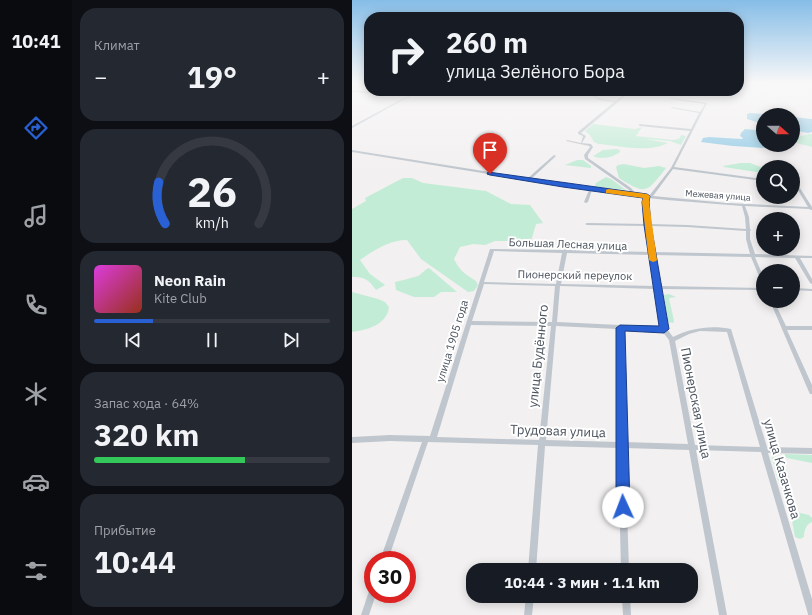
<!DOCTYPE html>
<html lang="ru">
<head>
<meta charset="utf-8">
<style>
  :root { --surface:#171b24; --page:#242831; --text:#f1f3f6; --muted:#9ea1a6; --line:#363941; --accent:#2960d3 }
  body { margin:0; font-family:"IBM Plex Sans",sans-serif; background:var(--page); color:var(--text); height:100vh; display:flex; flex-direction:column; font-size:15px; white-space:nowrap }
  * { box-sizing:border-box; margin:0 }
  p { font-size:13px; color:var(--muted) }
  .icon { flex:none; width:22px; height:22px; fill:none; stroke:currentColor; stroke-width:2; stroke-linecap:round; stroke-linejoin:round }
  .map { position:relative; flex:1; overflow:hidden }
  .details { display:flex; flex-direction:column; gap:8px; padding:8px; background:#0d0f14; width:280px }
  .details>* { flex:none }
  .banner { position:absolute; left:12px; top:12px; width:380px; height:84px; border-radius:16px; box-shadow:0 2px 10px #0003; background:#171b24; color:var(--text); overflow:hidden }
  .needle { width:26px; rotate:110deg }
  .tools { position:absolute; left:404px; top:108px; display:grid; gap:8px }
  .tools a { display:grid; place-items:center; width:44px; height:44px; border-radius:50%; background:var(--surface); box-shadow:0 2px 10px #0003; font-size:20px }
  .speed { position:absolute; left:12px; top:551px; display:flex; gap:8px; font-size:20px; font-weight:700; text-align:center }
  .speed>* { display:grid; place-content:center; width:52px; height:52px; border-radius:50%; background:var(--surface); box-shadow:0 2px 10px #0003; line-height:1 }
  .speed .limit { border:6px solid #d22; background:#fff; color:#111 }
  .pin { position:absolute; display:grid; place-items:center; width:34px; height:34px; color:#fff; margin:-41px -17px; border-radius:50% 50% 50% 0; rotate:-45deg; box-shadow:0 0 4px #0007 }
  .pin .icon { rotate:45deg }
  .me { position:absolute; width:44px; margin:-22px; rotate:358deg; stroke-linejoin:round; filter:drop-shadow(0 0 3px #0008) }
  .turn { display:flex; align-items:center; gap:14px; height:84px; padding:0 16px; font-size:18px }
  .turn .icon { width:52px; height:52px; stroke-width:2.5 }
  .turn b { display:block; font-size:28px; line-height:34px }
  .big { font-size:30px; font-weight:800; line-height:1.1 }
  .details .tile { flex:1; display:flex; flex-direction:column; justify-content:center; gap:6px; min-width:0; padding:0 14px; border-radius:16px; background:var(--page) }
  .details .dial { align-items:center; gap:0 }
  .dial svg { height:104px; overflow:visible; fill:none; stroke:var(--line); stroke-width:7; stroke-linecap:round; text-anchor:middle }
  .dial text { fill:var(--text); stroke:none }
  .song { display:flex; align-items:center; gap:12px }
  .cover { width:48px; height:48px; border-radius:6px; background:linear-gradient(135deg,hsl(300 70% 55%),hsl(10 70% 35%)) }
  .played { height:4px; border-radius:2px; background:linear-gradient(90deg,var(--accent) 25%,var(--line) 25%) }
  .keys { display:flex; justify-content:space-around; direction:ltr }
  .heat { display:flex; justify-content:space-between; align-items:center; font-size:22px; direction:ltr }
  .charge { height:6px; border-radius:3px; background:linear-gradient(90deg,#34c759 64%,var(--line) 0) }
  .trip { position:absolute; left:114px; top:563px; width:232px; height:40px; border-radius:16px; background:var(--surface); box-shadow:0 2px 10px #0003; font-weight:800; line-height:40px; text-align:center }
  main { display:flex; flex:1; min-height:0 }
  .menu { display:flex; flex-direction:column; width:72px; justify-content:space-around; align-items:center; background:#090b0e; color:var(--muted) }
  .menu .icon { width:28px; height:28px }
  .menu .active { color:var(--accent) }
  .menu b { font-size:18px; color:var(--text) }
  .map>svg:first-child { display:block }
</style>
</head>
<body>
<main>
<nav class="menu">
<b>10:41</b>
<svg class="icon active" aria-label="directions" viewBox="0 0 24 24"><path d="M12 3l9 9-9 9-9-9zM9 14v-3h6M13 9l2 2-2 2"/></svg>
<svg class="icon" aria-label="music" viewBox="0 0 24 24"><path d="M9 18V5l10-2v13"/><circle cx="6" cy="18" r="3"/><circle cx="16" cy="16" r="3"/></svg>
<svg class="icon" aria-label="phone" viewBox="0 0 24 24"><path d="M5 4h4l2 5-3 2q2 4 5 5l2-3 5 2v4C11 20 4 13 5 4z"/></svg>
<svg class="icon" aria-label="climate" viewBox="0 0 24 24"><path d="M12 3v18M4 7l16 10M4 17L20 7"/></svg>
<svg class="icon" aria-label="car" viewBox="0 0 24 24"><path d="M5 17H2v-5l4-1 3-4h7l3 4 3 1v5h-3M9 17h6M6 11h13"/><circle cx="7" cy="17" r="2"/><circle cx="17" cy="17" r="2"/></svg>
<svg class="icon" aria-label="filters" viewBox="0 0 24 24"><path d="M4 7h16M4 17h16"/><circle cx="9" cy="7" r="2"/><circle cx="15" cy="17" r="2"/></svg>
</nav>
<section class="details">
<div class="tile"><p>Климат</p>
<div class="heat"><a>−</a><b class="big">19°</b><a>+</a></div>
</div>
<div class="tile dial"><svg viewBox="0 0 100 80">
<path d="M14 69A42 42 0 1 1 86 69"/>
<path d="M14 69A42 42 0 0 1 9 37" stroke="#2960d3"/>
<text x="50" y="56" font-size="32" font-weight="700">26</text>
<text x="50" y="72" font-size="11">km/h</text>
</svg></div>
<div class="tile">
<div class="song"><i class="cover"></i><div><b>Neon Rain</b><p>Kite Club</p></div></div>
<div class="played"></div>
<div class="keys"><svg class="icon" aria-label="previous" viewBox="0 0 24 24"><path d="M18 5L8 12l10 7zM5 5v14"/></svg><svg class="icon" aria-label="pause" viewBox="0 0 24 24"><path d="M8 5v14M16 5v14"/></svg><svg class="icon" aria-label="next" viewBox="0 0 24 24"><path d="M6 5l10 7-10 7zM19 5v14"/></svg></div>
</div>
<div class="tile"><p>Запас хода · 64%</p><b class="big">320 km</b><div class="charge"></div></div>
<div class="tile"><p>Прибытие</p><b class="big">10:44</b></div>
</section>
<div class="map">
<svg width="460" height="615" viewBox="0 0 460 615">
  <rect width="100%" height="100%" fill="#f2f0f0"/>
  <path fill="#c3ecd7" d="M241 124 283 129 290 127 284 136 321 140 327 139 329 135 334 136 329 145 318 141 293 139 316 143C296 153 269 146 247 144L242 142 238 135 233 131Z
    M457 134H460V147L441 142V135L450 136Z
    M264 149 268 150V152C262 157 249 160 241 156L251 150Z
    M225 160H231L239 166V168L213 165Z
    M389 163H398L411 168V173L372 167 371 166Z
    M272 164 292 168 307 166 314 168C295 192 295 196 267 178L264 167 266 165Z
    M254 177 259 179 274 190 245 187 243 186 244 183Z
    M51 178H60L71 183 134 191 159 204 178 205 191 223 184 224 179 241H143L133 245 121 244 108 247 102 259C107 270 114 275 124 281L126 285 122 291 116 292 69 259 55 240C38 240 22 250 8 260L18 274 33 285 24 290C16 279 13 277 0 277V209L14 201 13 198Z
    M77 268 105 292H89L82 297H62L44 290 43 282C48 281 63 277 66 276 70 274 72 270 77 268Z
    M0 292 26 299 33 302 37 307C35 325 15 330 0 332Z
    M317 294 324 297 317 298 322 321 321 323 316 322 312 298V295Z
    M433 454 460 455V463L435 458 432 456Z
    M421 456C433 458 436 475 439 485L436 488 430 486 426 480 420 458Z
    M444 512 457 515 460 518V522C454 524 452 531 452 537L448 539 443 537 439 515Z"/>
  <path fill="#93cbe5" d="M398 113 425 115H411V124L395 119V114Z
    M441 117 460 119V132L456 133 441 130Z
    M393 129 404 130 411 136V145H432L435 147 430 149 381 146 349 142 351 138 357 137 390 139 391 138 388 136 389 133Z"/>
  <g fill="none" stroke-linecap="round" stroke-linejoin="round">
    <path fill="#bfc6cd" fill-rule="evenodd" d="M0 90 58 95 64 91H67L0 128V126L56 96 0 92Z
      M228 91 238 93 249 99 264 101 276 91H278L266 102 265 103 229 133 234 136 230 143 239 144 241 147 236 155V158L279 188 284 194 297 196 319 168 338 131 288 126 287 125V124L339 129 347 113 319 108 320 107 348 112 353 104 318 99 319 98 355 103 322 167 411 179V181L321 169 301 196 375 203 456 207 444 187 441 185V183L446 185 460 207V210H459L457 209 393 206 397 217 398 229 399 230 398 231V239L403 254 460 256V258H448L460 279V284L458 283 443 258 403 257 411 276V282L409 281 399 257 303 255 308 286 411 288V290L308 289 315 329 321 337C339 328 359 325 379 329L415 447 460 448V454L416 453 460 599V615H456V614L409 452 344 450 375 615H367L337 450 273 448 277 570H269L266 448 193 446 184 570H176L186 445 76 442 36 560H28L70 442 38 441 0 443V437L38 435 78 436 138 249 211 250 213 241 215 240 217 241 215 250 298 252 294 226 235 225 233 224 235 223 294 224 291 202 293 197 240 190 236 202 234 203 232 202 237 190 176 181 174 180 0 152V150L176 178 202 155 204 156 203 157 179 179 279 193 277 190 233 159 232 155 238 147 237 146 214 141 215 140 229 143 231 136 226 134V132L262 102 247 100 236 93ZM296 198 315 200 390 206 393 217 394 229 335 225 298 224 295 202ZM298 226 335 227 394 231V239L398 254 302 252ZM142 251 210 253 204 284 132 282ZM215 253 298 255 303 286 209 284ZM132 284 203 286 200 322 120 321ZM208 286 303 289 309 327 205 322ZM119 325 199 326 187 440 85 437ZM204 326 265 329 266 442 194 440ZM271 329 310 331 317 340 336 444 272 442ZM348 331 375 332 408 447 343 445 323 341 337 334Z
      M441 288 460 289V291L441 290Z
      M418 301H422L434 326H460V330H435L460 385V394H458L457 392Z
      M21 587V594H24L17 615H9L18 588Z
      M174 596H182L180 615H172Z
      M270 596H278L279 615H271Z"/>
  </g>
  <linearGradient id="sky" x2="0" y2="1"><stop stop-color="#86bde7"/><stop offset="0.49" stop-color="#f9f8f8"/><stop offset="1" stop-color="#f9f8f8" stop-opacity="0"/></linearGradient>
  <rect width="460" height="170" fill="url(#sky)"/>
  <path fill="#2960d3" stroke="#1b3e89" d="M136 172 295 194 298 196 297 202 299 225 317 329 312 333 273 331 278 507 276 512 271 514 266 512 264 507V328L268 325 307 326 292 225 290 202 291 198 211 187 138 175 135 174Z"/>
  <path fill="#f59e0b" d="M256 189 295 194 298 196 297 202 305 260 304 261 301 262 297 260 290 202 291 198 254 193V190Z"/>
  <g text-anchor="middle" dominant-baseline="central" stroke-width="4" stroke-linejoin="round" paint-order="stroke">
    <g font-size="9" fill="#49515c" stroke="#fff">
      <text transform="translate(366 195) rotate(4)">Межевая улица</text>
    </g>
    <g font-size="11" fill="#49515c" stroke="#fff">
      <text transform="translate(216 244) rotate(2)">Большая Лесная улица</text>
      <text transform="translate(223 275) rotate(1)">Пионерский переулок</text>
      <text transform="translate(100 341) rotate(-73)">улица 1905 года</text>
    </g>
    <g font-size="13" fill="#49515c" stroke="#fff">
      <text transform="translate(186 356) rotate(-84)">улица Будённого</text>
      <text transform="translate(344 403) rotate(79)">Пионерская улица</text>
      <text transform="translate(206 431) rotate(2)">Трудовая улица</text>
      <text transform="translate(430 469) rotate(74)">улица Казачкова</text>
    </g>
  </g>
</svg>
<div class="tools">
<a><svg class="needle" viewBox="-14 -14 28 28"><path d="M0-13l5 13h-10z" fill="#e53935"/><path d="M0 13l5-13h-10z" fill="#9ea1a6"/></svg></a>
<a><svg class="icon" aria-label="search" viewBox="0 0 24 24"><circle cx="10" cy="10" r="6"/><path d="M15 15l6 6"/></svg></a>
<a>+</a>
<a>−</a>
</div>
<div class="speed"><div class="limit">30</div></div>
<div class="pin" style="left:138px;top:174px;background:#d93025"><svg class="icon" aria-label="arrive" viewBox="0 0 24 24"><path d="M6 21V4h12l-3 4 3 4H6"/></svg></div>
<svg class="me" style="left:271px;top:507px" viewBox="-20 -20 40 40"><circle r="19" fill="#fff"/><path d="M0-13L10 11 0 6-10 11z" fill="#2960d3"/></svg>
<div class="trip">10:44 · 3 мин · 1.1 km</div>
<div class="banner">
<div class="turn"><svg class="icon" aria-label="right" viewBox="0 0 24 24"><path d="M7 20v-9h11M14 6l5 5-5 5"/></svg><div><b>260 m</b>улица Зелёного Бора</div></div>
</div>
</div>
</main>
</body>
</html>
